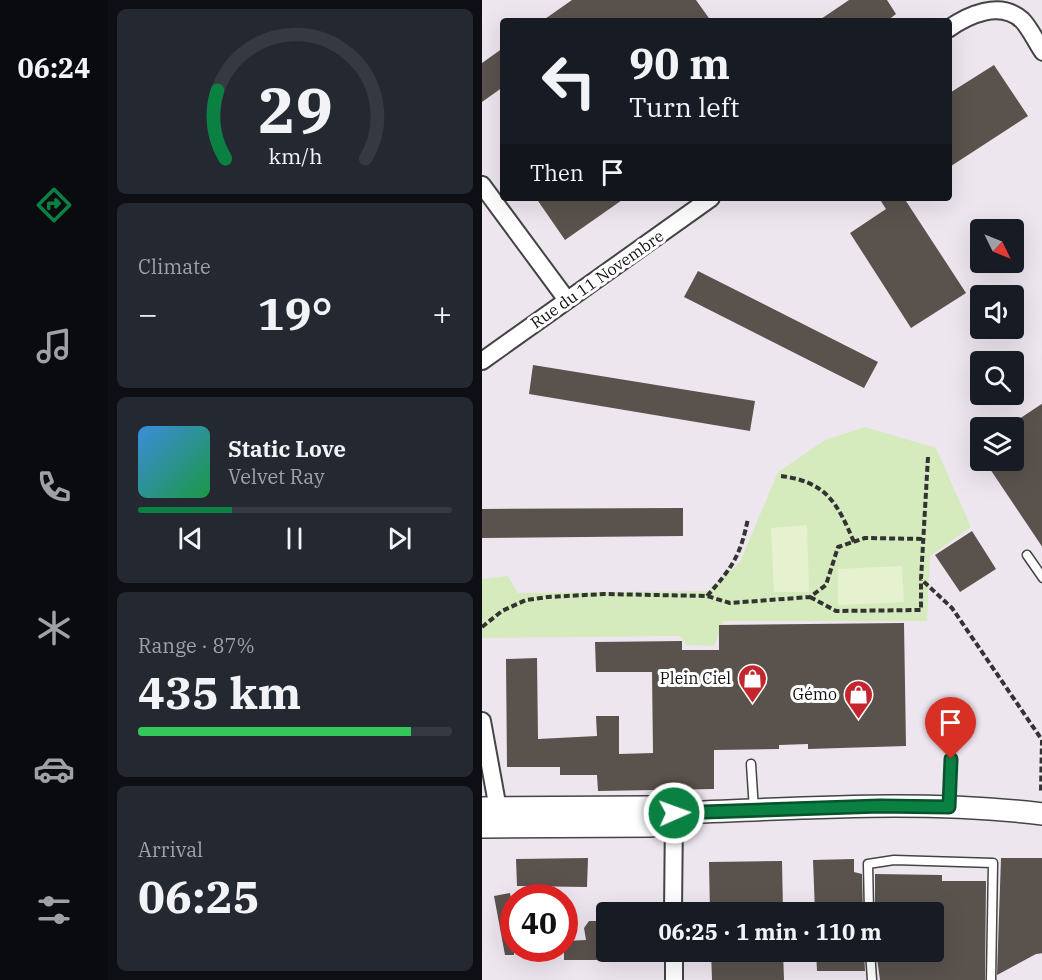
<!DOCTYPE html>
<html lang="en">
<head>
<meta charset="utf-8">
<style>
  :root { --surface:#171b24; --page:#242831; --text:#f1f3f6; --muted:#9ea1a6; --line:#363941; --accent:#0b8043 }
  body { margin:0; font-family:"IBM Plex Serif",serif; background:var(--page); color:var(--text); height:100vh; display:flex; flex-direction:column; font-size:22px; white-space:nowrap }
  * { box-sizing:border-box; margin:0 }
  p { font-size:20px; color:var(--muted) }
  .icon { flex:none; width:33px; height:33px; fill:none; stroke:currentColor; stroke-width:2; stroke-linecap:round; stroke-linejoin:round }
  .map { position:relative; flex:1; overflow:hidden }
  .drawer { display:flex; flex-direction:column; gap:9px; padding:9px; background:#0d0f14; width:374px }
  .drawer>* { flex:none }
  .top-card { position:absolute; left:18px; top:18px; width:452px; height:183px; border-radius:6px; box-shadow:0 6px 24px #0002; background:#171b24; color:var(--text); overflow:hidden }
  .needle { width:39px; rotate:133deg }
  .buttons { position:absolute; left:488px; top:219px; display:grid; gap:12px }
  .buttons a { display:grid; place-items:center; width:54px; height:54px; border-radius:6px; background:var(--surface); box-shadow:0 6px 24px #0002; font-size:30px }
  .speed { position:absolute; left:18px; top:884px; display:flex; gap:12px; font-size:30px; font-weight:700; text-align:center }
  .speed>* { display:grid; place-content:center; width:78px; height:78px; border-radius:50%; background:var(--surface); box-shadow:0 6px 24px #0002; line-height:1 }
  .speed .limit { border:9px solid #d22; background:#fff; color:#111 }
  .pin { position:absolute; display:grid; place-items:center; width:51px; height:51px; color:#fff; margin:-62px -26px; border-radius:50% 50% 50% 0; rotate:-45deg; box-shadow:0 0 6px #0007 }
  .pin .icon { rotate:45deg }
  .me { position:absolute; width:66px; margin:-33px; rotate:88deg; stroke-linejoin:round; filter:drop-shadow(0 0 4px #0008) }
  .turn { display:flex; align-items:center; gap:21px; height:126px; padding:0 30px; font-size:27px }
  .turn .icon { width:78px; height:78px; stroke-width:2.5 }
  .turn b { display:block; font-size:42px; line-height:51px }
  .then { display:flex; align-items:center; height:57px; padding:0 30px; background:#0003; gap:12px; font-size:22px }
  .big { font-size:45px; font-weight:800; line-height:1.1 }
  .drawer .tile { flex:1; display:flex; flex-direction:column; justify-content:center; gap:9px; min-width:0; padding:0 21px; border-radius:9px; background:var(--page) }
  .drawer .dial { align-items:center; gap:0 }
  .dial svg { height:156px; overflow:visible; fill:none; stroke:var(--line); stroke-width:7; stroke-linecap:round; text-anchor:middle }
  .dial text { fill:var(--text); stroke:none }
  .song { display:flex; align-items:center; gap:18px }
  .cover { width:72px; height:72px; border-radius:9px; background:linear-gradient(135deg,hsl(210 70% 55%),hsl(140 70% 35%)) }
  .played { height:6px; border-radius:3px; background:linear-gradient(90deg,var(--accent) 30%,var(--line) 30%) }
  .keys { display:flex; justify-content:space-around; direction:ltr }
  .heat { display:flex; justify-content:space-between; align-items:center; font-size:33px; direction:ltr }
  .charge { height:9px; border-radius:4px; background:linear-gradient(90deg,#34c759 87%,var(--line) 0) }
  .trip { position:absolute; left:114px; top:902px; width:348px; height:60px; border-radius:6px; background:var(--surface); box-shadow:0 6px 24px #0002; font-weight:800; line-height:60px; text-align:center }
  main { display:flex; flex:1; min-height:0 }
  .tab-bar { display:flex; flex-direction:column; width:108px; justify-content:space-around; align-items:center; background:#090b0e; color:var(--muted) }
  .tab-bar .icon { width:42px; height:42px }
  .tab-bar .current { color:var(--accent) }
  .tab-bar b { font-size:27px; color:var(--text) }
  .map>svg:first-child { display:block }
</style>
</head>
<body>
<main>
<nav class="tab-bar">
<b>06:24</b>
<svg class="icon current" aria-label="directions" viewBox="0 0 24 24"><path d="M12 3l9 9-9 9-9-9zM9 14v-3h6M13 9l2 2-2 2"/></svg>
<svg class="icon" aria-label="music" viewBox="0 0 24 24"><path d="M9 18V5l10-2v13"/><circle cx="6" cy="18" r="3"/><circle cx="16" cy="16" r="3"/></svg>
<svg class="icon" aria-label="phone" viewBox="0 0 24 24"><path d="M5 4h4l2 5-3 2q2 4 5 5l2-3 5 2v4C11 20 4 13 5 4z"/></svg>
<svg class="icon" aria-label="climate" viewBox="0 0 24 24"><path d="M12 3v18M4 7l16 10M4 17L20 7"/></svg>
<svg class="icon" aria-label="car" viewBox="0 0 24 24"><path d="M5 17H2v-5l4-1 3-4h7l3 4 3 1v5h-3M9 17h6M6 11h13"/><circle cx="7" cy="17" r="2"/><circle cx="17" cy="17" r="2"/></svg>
<svg class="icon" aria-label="filters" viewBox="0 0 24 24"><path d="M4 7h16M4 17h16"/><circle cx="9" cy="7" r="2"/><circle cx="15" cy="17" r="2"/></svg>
</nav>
<section class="drawer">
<div class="tile dial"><svg viewBox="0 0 100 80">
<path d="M14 69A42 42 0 1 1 86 69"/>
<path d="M14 69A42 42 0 0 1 10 34" stroke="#0b8043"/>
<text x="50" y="56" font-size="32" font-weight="700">29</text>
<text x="50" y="72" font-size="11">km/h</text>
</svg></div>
<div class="tile"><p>Climate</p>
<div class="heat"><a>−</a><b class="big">19°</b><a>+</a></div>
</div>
<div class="tile">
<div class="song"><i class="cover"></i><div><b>Static Love</b><p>Velvet Ray</p></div></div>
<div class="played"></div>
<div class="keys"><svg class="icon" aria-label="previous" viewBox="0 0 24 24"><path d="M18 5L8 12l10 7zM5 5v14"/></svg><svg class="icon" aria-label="pause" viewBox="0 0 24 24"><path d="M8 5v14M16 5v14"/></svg><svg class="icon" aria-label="next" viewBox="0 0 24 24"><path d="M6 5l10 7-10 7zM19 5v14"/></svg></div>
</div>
<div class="tile"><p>Range · 87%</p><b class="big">435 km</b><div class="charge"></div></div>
<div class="tile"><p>Arrival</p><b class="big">06:25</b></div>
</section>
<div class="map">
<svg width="561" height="980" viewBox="0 0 561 980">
  <rect width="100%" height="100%" fill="#fffdf5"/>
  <path fill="#eee6ef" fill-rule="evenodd" d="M0 0H560V980H0ZM21 21H466V198H21ZM498 230H531V262H498ZM498 296H531V328H498ZM498 362H531V394H498ZM498 428H531V460H498ZM32 897H82V948H32ZM124 912H452V951H124Z"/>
  <path fill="#d5ebbd" d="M383 427 454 448 489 527 448 556 445 621H242L232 646 204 645 198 636 0 638V579L26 576 36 593 226 591 258 562 296 472 343 440Z"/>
  <path fill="#e6f2cf" d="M325 525 327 592H292L289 528Z
    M420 566 422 602 356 605V569Z"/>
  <path fill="#5a524d" d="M90 0H214L229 21H60Z
    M367 0H405L414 14 405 21H336Z
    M21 48V87L0 102V63Z
    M512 65 546 116 466 168V94Z
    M54 198H143L83 240Z
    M397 198H422L484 293 429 328 368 233 404 209Z
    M216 271 396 362 382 388 202 297Z
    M51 365 273 401 268 431 47 394Z
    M561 403V548L502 460H531V423Z
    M201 508V536L0 538V509Z
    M490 531 514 569 478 592 453 555Z
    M422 623 424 746 326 749V744L297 745V749L232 750V789L116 791 115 775H78V767H25L24 659 55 658 56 739 115 736 114 716H137V754L171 753 170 672H114L113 642 200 641V650H237V625Z
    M106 858 105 887 35 886 34 859Z
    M519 858H561V953L554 954 515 975Z
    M372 859V872L380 874 381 912H333L331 860Z
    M300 861 301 912H228L227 862Z
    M393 874 460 875V881H504L503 980H398L394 951H452V912H393Z
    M28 893 32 915V955H23L12 896Z
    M107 921H122L124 960H82V941L104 940 102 928Z
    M229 951H301L302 980H230Z
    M334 951H382L383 971H335Z"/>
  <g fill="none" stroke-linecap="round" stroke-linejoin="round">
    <defs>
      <path id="service" d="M545 555 561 578
        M269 764 272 810
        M467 807 469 759
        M387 912 386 864 412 860 511 863 509 980
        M388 951 390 980"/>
      <path id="minor" d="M466 29C486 15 518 0 540 20 548 28 554 42 561 52
        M0 185 85 300
        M0 361 229 198
        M0 721 18 820
        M191 912 192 813
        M192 951V980"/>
      <path id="tertiary" d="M0 808 170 807 192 813C314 809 438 799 561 814
        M0 827 170 826 192 813"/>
    </defs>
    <use href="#service" stroke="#444" stroke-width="11"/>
    <use href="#minor" stroke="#444" stroke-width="20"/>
    <use href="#tertiary" stroke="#444" stroke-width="24"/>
    <path stroke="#333" stroke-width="4" stroke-dasharray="6 3" stroke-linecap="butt" d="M446 457 439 579 470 608 560 740 559 791
      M299 476C345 482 355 503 372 542
      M225 596C250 568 259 555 266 518
      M328 597 354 611 439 610V580
      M0 627 20 611 44 600 66 597 122 594 225 596 248 603 328 597 344 585 356 547 383 538 442 539"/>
    <use href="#service" stroke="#fff" stroke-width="8"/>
    <use href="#minor" stroke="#fff" stroke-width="16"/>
    <use href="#tertiary" stroke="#fff" stroke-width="21"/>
  </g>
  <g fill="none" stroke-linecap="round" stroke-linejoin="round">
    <defs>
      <path id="route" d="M192 813 398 806 467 807 469 759"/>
    </defs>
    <use href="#route" stroke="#07532c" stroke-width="15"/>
    <use href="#route" stroke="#0b8043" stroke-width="10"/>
  </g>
  <defs>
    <symbol id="shop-pin" viewBox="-11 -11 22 30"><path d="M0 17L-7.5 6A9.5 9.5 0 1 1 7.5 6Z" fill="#c4262e" stroke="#fff"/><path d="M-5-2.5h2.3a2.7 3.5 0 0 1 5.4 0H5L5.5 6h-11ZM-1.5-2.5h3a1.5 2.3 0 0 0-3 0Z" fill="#fff"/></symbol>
  </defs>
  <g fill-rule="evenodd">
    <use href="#shop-pin" x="254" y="662" width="33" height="45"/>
    <use href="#shop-pin" x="360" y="678" width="33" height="45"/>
  </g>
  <g text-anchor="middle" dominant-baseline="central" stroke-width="6" stroke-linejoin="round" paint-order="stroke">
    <g font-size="16" fill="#111" stroke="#fff">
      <text transform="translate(115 279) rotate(-35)">Rue du 11 Novembre</text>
    </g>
    <g font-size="16" fill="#111" stroke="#fff" text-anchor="end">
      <text x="249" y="678">Plein Ciel</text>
      <text x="355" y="694">Gémo</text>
    </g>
  </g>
</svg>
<div class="buttons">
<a><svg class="needle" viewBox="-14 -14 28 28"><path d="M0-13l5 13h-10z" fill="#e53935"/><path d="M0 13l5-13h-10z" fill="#9ea1a6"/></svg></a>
<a><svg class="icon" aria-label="sound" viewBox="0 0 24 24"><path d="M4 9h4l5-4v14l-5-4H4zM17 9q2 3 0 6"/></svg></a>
<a><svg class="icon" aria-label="search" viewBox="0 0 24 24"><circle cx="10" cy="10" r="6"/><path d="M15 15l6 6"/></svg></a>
<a><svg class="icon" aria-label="layers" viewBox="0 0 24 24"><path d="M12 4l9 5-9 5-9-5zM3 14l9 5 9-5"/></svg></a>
</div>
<div class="speed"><div class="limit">40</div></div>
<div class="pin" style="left:469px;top:759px;background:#d93025"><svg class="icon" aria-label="arrive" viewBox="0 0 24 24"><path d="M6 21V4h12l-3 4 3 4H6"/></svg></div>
<svg class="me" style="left:192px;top:813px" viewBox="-20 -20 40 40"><circle r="17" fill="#0b8043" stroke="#fff" stroke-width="3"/><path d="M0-11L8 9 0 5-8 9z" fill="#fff"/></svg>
<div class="trip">06:25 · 1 min · 110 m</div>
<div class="top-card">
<div class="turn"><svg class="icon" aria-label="left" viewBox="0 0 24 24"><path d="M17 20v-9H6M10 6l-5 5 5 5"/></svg><div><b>90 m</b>Turn left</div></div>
<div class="then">Then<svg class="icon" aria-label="arrive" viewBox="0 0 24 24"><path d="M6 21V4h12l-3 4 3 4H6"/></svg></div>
</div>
</div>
</main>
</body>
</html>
